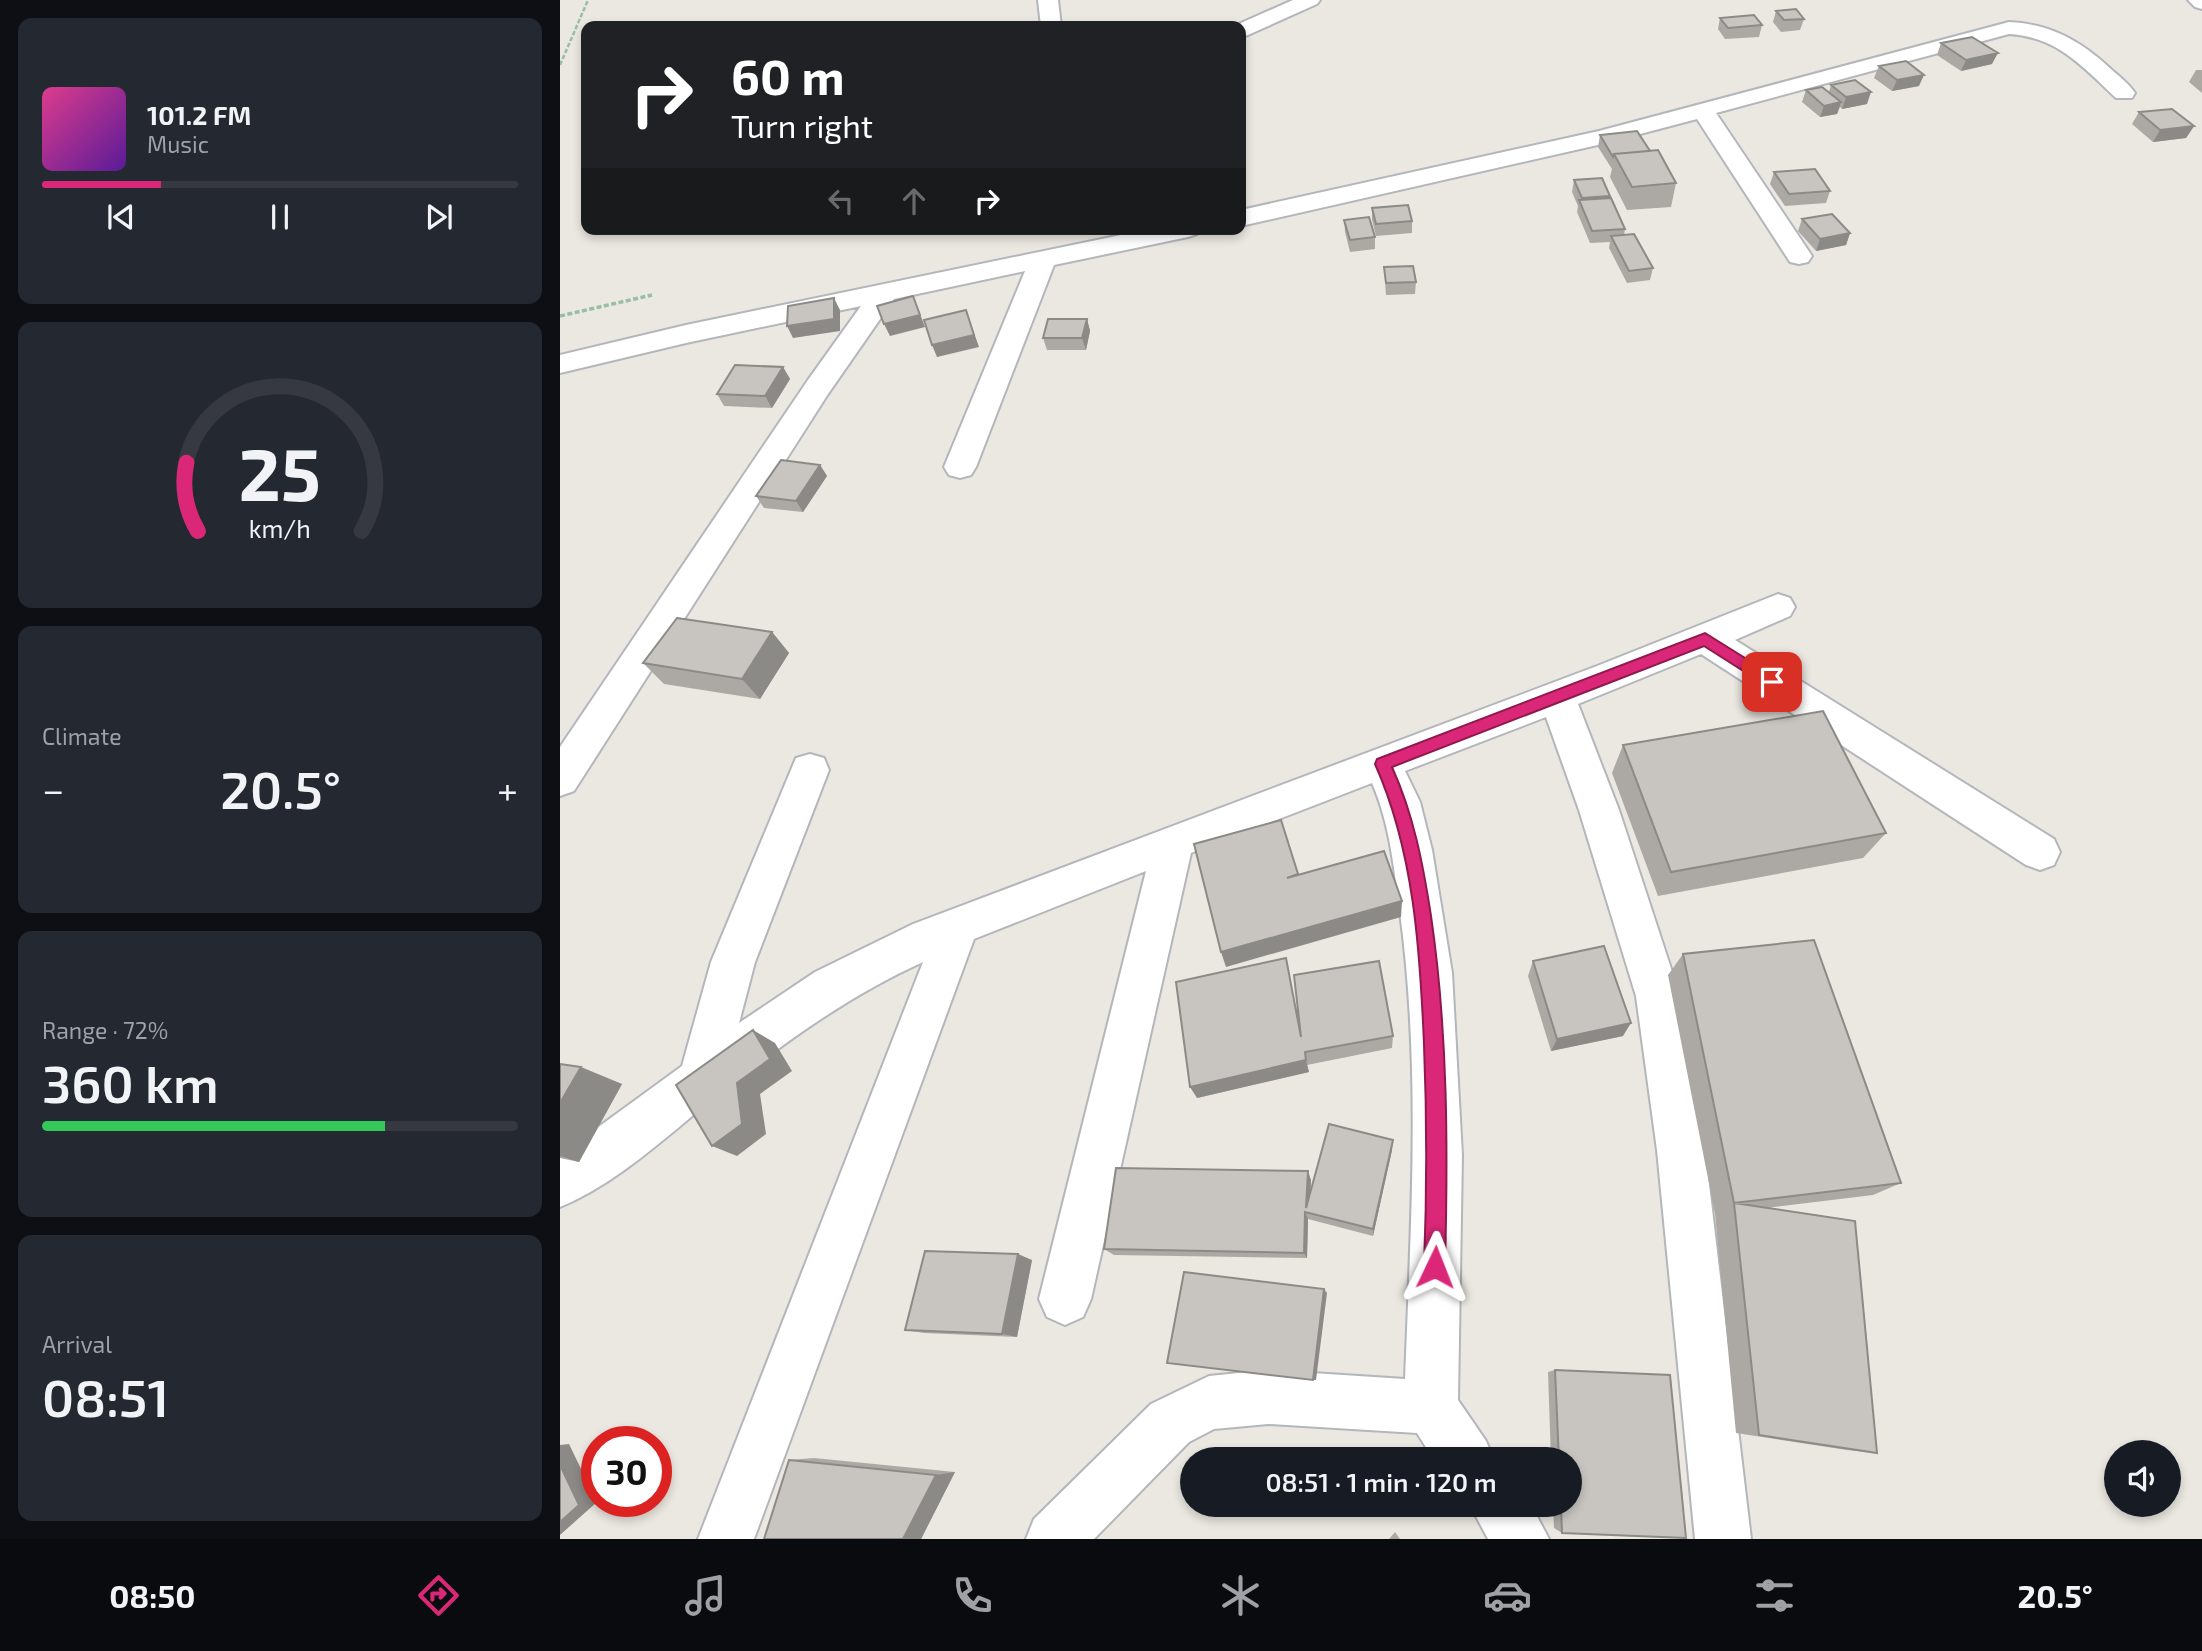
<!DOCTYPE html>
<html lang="en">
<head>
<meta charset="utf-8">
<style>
  :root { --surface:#171b24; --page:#242831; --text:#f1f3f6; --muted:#9ea1a6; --line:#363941; --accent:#db2777 }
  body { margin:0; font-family:"Exo 2",sans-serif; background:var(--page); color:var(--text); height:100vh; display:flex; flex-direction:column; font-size:26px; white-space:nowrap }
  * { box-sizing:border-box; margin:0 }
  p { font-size:23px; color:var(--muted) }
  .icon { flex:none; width:38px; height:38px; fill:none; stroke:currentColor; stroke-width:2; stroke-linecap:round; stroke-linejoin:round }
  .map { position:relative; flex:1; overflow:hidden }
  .side { display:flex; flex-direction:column; gap:18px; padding:18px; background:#0d0f14; width:560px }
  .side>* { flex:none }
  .top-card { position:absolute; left:21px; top:21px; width:665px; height:214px; border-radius:14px; box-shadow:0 4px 10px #0003; background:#202124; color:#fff; overflow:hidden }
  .buttons { position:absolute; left:1544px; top:1440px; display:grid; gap:14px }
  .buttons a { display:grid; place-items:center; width:77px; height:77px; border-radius:50%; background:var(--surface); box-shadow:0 4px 10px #0003; font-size:35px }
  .speed { position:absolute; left:21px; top:1426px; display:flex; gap:14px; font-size:35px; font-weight:700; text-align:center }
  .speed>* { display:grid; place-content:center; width:91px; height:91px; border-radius:50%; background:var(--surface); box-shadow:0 4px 10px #0003; line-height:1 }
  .speed .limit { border:10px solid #d22; background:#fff; color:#111 }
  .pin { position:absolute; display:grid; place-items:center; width:60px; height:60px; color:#fff; margin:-30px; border-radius:14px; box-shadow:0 4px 10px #0006 }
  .me { position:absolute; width:77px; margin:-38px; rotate:2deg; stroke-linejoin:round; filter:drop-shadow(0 0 5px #0008) }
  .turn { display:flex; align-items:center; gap:24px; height:147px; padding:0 35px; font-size:32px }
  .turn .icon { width:91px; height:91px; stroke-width:2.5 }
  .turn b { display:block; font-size:49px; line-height:60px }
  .lanes { display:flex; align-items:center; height:66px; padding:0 35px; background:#0003; justify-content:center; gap:35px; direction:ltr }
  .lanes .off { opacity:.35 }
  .big { font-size:52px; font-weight:600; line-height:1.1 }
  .side .tile { flex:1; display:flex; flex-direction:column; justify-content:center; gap:10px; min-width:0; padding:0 24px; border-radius:14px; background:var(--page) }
  .side .dial { align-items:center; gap:0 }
  .dial svg { height:182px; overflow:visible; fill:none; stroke:var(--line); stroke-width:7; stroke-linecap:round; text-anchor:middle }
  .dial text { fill:var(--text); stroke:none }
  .song { display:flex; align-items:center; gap:21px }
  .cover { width:84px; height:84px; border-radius:10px; background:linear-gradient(135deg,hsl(330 70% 55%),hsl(270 70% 35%)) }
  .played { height:7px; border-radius:4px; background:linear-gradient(90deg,var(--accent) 25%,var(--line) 25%) }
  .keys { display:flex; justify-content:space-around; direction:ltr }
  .heat { display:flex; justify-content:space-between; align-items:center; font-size:38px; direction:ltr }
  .charge { height:10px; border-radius:5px; background:linear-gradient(90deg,#34c759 72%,var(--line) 0) }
  .trip { position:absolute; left:620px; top:1447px; width:402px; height:70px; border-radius:35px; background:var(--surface); box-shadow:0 4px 10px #0003; font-weight:600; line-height:70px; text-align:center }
  .tabs { display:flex; height:112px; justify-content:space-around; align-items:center; background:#090b0e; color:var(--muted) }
  .tabs .icon { width:49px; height:49px }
  .tabs .on { color:var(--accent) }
  .tabs b { font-size:32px; color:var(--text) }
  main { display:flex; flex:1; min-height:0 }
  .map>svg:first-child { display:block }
</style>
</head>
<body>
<main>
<section class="side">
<div class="tile">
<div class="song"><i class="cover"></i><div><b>101.2 FM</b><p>Music</p></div></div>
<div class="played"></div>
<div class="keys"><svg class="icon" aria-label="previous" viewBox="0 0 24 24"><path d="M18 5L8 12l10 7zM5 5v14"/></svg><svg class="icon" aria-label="pause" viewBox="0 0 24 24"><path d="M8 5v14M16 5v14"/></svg><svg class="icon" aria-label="next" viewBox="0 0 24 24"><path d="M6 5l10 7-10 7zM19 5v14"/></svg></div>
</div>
<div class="tile dial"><svg viewBox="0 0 100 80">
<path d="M14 69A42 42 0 1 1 86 69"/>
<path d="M14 69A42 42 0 0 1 9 39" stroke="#db2777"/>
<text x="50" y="56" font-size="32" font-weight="700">25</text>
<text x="50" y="72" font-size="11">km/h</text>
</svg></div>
<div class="tile"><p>Climate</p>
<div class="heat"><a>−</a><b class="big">20.5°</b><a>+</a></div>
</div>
<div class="tile"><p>Range · 72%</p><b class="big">360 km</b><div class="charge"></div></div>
<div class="tile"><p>Arrival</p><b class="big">08:51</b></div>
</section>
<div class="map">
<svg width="1642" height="1539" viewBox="0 0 1642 1539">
  <rect width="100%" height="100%" fill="#ebe8e1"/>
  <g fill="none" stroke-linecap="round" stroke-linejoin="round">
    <defs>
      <path id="minor" d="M478 0H498L501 26H481Z
        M733 0H760L757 4 688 35 681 37V26H674Z
        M1628 0H1642V9L1635 7Z
        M1449 22C1491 24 1521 41 1552 70 1560 77 1569 84 1575 93L1572 98H1556C1523 67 1498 37 1449 34L1156 113 1252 256 1248 262 1239 264 1230 262 1137 119 1042 144 681 226V210L1039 131Z
        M590 229H641L637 234 628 237 494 265 416 467 411 475 400 478 389 475 384 467 465 271 334 299 268 394 14 791 0 796V747L248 380 301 306 126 343 0 373V355L126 325Z
        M1218 594 1230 598 1235 607 1230 616 1175 640 1494 839 1500 852 1494 865 1480 870 1466 865 1141 654 1018 704 1059 810 1120 996 1145 1150 1191 1539H1135L1097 1150 1076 996 1019 810 986 717 845 771 860 802 872 850 892 973 902 1155 898 1400 926 1441 934 1460H874L857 1433 708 1424 654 1429 629 1442 534 1539H466L474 1519 591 1404 649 1376 708 1370 845 1379C851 1223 861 1067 840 912 834 869 830 824 812 783L631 853 531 1299 523 1317 505 1325 487 1317 479 1299 586 871 414 939 194 1539H138L363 962C286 997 219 1046 153 1099 106 1137 56 1184 0 1207V1155L122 1066 151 962 236 758 250 754 264 758 269 770 195 962 179 1023 255 972 353 924 1037 666Z
        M910 1505H971L989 1539H928Z"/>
    </defs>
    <use href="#minor" stroke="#b3b6ba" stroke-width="4"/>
    <path stroke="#98bea3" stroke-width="2.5" stroke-dasharray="4.5 2" stroke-linecap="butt" d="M0 65 28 0"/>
    <path stroke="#98bea3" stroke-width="3.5" stroke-dasharray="5 2.5" stroke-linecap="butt" d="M0 316 92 295"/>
    <use href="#minor" fill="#fff" fill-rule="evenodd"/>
  </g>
  <path fill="#aca9a5" d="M1216 11 1244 19 1240 30 1221 32 1213 22Z
    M1160 18 1202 25 1199 37 1165 39 1158 29Z
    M1381 43 1432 64 1401 71 1377 55Z
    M1319 66 1359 86 1332 91 1314 78Z
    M1636 70H1642V93L1629 82Z
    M1271 85 1307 104 1282 109 1280 107 1277 114 1260 117 1242 102 1246 90 1269 92Z
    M1579 112 1634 126 1626 138 1593 142 1572 124Z
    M1040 135 1090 151 1116 183 1111 207 1067 210 1050 177 1052 169 1038 147Z
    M1214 172 1270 191 1266 203 1225 206 1210 184Z
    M1014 180 1050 196V198L1065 229 1064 235 1093 268 1090 280 1067 283 1049 248 1050 242 1030 243 1017 212 1018 206 1012 192Z
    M812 208 852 221V233L816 236 812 220Z
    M1242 219 1290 233 1286 245 1256 251 1238 231Z
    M784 220 815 237V249L790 252 785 232Z
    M824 267 856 282 855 294 826 295Z
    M527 319 530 331 526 350H487L483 338Z
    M223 367 230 379 212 408 164 406 157 394Z
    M260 465 267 476 243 512 204 508 196 496Z
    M212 632 229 653 200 699 104 684 83 663Z
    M1063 745 1326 833 1303 858 1098 896 1052 773Z
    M1123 954 1341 1183 1313 1195 1206 1208 1317 1453 1287 1450 1176 1433 1155 1214 1108 975Z
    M973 961 1063 1036 991 1051 968 976Z
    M741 1034 833 1036 832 1048 747 1065 749 1072 637 1098Z
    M0 1064 62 1084 19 1162 0 1158Z
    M832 1150 813 1236 748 1219 747 1258 554 1255 544 1249 751 1180 750 1193Z
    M472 1260 457 1337 364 1333 345 1330Z
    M995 1370 1110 1375 1126 1538 1002 1533 994 1528 993 1505H1010V1460H991L988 1372Z
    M254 1458 395 1472 361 1539 229 1460Z
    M835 1532 840 1539H829Z"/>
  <path fill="#8c8a86" d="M1438 53 1432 64 1401 71 1406 60Z
    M1364 75 1359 86 1332 91 1337 80Z
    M1311 92 1307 104 1282 109 1286 97Z
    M1281 102 1277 114 1260 117 1264 106Z
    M1634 126 1626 138 1593 142 1600 130Z
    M1290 233 1286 245 1256 251 1260 239Z
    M353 296 365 327 330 336 324 324Z
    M274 298 280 310V331L233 338 227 326Z
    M406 310 419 347 377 357 372 345Z
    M527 319 530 331 526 350 522 338Z
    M223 367 230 379 212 408 205 396Z
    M260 465 267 476 243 512 236 501Z
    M212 632 229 653 200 699 182 679Z
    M842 901 841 917 666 967 661 952Z
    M1071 1023 1063 1036 991 1051 997 1039Z
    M193 1030 215 1043 232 1071 200 1094 206 1134 177 1156 152 1146Z
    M746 1060 749 1072 637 1098 630 1087Z
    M21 1067 62 1084 19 1162 0 1156V1103Z
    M833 1140 832 1150 813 1236V1229Z
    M748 1171 751 1180 749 1213 746 1208Z
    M745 1212 748 1219 747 1258 744 1253Z
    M458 1254 472 1260 457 1337 442 1334Z
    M764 1289 767 1293 756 1380H753Z
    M9 1444 37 1502 0 1535V1445Z
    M395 1472 361 1539H343L376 1475Z"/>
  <path fill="#c8c5c0" stroke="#8c8a86" stroke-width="2" d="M1236 9 1244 19 1224 20 1216 11Z
    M1194 15 1202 25 1168 28 1160 18Z
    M1412 37 1438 53 1406 60 1381 43Z
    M1346 61 1364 75 1337 80 1319 66Z
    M1295 80 1311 92 1286 97 1271 85Z
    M1262 87 1281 102 1264 106 1246 90Z
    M1612 109 1634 126 1600 130 1579 112Z
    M1077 131 1090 151 1054 154 1053 157 1040 135Z
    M1098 150 1116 183 1072 187 1054 154Z
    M1255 169 1270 191 1229 194 1214 172Z
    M1042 178 1050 196 1022 198 1014 180Z
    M1051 198 1065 229 1032 231 1019 200Z
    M848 205 852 221 816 224 812 208Z
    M1272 214 1290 233 1260 239 1242 219Z
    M809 217 815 237 790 240 784 220Z
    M1074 234 1093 268 1069 271 1051 236Z
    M853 266 856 282 826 283 824 267Z
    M353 296 360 315 324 324 317 306Z
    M274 298V319L227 326 228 306Z
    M406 310 414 335 372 345 364 320Z
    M488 319H527L522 338H483Z
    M175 365 223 367 205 396 157 394Z
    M221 460 260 465 236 501 196 496Z
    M117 618 212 632 182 679 83 663Z
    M1263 711 1326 833 1111 872 1063 745Z
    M721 820 738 874 727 878 824 851 842 901 661 952 634 844Z
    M1254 940 1341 1183 1174 1203 1123 954Z
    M1044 946 1071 1023 997 1039 973 961Z
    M726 958 741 1037 734 975 819 961 833 1036 745 1052 746 1060 630 1087 616 982Z
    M193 1030 210 1059 177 1083 182 1124 152 1146 116 1085Z
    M0 1064 21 1067 0 1103Z
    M769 1124 833 1140 813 1229 745 1212 744 1253 544 1249 556 1168 748 1171 746 1208Z
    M1174 1203 1295 1221 1317 1453 1199 1435Z
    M365 1251 458 1254 442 1334 345 1330Z
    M624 1272 764 1289 753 1380 607 1363Z
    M995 1370 1110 1375 1126 1538 1002 1533 1001 1505H1010V1460H999Z
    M229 1460 376 1475 343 1539H204Z
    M0 1465 19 1505 0 1522Z"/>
  <path fill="#db2777" stroke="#8e194d" stroke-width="2" d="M1145 633 1217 678 1220 682 1217 686H1207L1144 646 832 767C854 816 863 864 871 916 888 1032 888 1150 885 1267L882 1274 875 1277 867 1274 864 1267C867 1192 867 1119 864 1044 860 950 854 851 815 764L817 759Z"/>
</svg>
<div class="buttons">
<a><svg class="icon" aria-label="sound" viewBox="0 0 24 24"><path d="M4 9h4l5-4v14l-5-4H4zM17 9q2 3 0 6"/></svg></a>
</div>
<div class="speed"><div class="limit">30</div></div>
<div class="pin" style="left:1212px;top:682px;background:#d93025"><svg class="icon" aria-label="arrive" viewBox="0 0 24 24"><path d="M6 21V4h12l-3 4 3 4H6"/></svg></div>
<svg class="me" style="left:875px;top:1267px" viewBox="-20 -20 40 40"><path d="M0-17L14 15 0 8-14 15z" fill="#db2777" stroke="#fff" stroke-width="4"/></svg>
<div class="trip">08:51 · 1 min · 120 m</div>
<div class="top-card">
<div class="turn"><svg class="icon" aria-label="right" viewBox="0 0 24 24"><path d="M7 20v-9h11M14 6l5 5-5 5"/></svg><div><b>60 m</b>Turn right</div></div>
<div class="lanes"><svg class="icon off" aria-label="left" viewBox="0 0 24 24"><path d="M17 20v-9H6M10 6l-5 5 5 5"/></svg><svg class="icon off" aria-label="ahead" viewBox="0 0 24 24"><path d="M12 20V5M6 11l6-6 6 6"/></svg><svg class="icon" aria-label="right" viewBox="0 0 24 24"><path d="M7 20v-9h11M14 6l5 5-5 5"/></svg></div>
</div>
</div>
</main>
<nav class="tabs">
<b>08:50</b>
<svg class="icon on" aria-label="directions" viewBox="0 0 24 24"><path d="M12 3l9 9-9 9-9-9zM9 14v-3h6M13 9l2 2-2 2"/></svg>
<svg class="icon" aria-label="music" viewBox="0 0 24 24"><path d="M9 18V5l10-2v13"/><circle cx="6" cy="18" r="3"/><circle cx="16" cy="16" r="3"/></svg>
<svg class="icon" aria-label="phone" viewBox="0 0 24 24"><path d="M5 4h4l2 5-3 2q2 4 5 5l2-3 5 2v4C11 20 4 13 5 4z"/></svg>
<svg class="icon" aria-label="climate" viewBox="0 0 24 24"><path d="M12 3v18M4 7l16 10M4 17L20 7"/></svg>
<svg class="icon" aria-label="car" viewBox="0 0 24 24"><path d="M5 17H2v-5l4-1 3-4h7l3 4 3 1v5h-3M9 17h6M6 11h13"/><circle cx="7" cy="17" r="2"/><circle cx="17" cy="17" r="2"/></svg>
<svg class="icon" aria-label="filters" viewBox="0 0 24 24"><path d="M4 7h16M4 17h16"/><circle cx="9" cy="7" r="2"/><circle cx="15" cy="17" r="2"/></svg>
<b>20.5°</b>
</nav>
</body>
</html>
